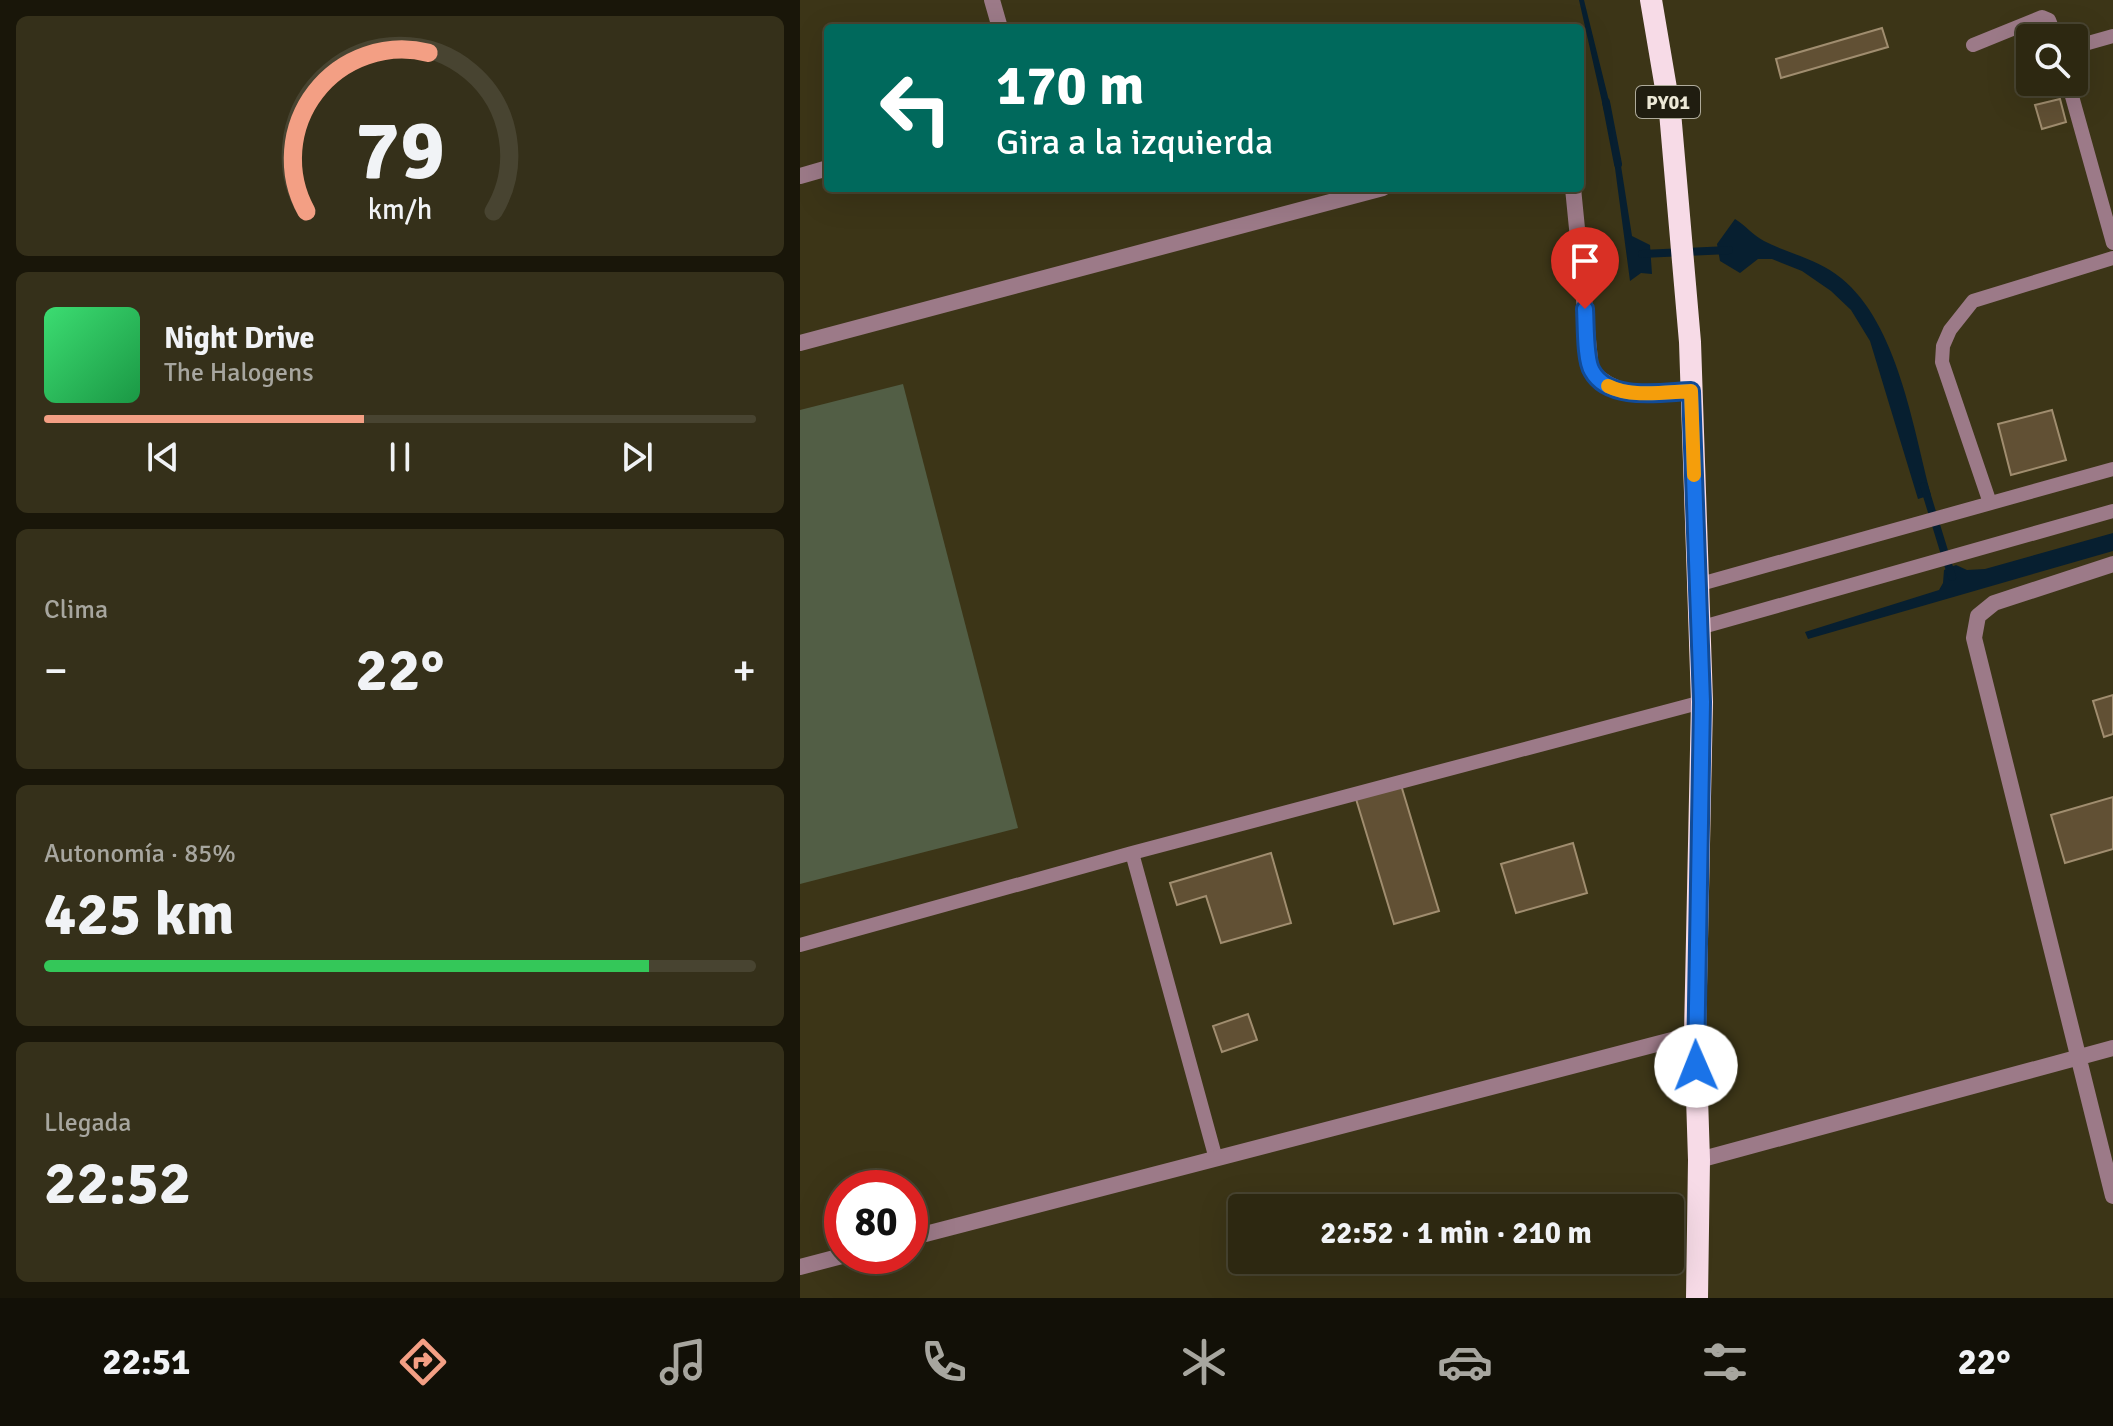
<!DOCTYPE html>
<html lang="es">
<head>
<meta charset="utf-8">
<style>
  :root { --surface:#2d2811; --page:#35301a; --text:#f1f3f6; --muted:#a7a69f; --line:#484431; --accent:#f39f84 }
  body { margin:0; font-family:Signika,sans-serif; background:var(--page); color:var(--text); height:100vh; display:flex; flex-direction:column; font-size:30px; white-space:nowrap }
  * { box-sizing:border-box; margin:0 }
  p { font-size:26px; color:var(--muted) }
  .icon { flex:none; width:44px; height:44px; fill:none; stroke:currentColor; stroke-width:2; stroke-linecap:round; stroke-linejoin:round }
  .map { position:relative; flex:1; overflow:hidden }
  .panel { display:flex; flex-direction:column; gap:16px; padding:16px; background:#191609; width:800px }
  .panel>* { flex:none }
  .guide { position:absolute; left:24px; top:24px; width:760px; height:168px; border-radius:8px; box-shadow:0 8px 32px #0002,0 0 0 2px var(--line); background:#00695c; color:#fff; overflow:hidden }
  .tools { position:absolute; left:1216px; top:24px; display:grid; gap:16px }
  .tools a { display:grid; place-items:center; width:72px; height:72px; border-radius:8px; background:var(--surface); box-shadow:0 8px 32px #0002,0 0 0 2px var(--line); font-size:40px }
  .speed { position:absolute; left:24px; top:1170px; display:flex; gap:16px; font-size:40px; font-weight:700; text-align:center }
  .speed>* { display:grid; place-content:center; width:104px; height:104px; border-radius:50%; background:var(--surface); box-shadow:0 8px 32px #0002,0 0 0 2px var(--line); line-height:1 }
  .speed .limit { border:12px solid #d22; background:#fff; color:#111 }
  .pin { position:absolute; display:grid; place-items:center; width:68px; height:68px; color:#fff; margin:-82px -34px; border-radius:50% 50% 50% 0; rotate:-45deg; box-shadow:0 0 8px #0007 }
  .pin .icon { rotate:45deg }
  .me { position:absolute; width:88px; margin:-44px; rotate:359deg; stroke-linejoin:round; filter:drop-shadow(0 0 6px #0008) }
  .turn { display:flex; align-items:center; gap:28px; height:168px; padding:0 40px; font-size:36px }
  .turn .icon { width:104px; height:104px; stroke-width:2.5 }
  .turn b { display:block; font-size:56px; line-height:68px }
  .big { font-size:60px; font-weight:700; line-height:1.1 }
  .panel .tile { flex:1; display:flex; flex-direction:column; justify-content:center; gap:12px; min-width:0; padding:0 28px; border-radius:12px; background:var(--page) }
  .panel .dial { align-items:center; gap:0 }
  .dial svg { height:208px; overflow:visible; fill:none; stroke:var(--line); stroke-width:7; stroke-linecap:round; text-anchor:middle }
  .dial text { fill:var(--text); stroke:none }
  .song { display:flex; align-items:center; gap:24px }
  .cover { width:96px; height:96px; border-radius:12px; background:linear-gradient(135deg,hsl(140 70% 55%),hsl(140 70% 35%)) }
  .played { height:8px; border-radius:4px; background:linear-gradient(90deg,var(--accent) 45%,var(--line) 45%) }
  .keys { display:flex; justify-content:space-around; direction:ltr }
  .heat { display:flex; justify-content:space-between; align-items:center; font-size:44px; direction:ltr }
  .charge { height:12px; border-radius:6px; background:linear-gradient(90deg,#34c759 85%,var(--line) 0) }
  .trip { position:absolute; left:428px; top:1194px; width:456px; height:80px; border-radius:8px; background:var(--surface); box-shadow:0 8px 32px #0002,0 0 0 2px var(--line); font-weight:700; line-height:80px; text-align:center }
  .menu { display:flex; height:128px; justify-content:space-around; align-items:center; background:#121007; color:var(--muted) }
  .menu .icon { width:56px; height:56px }
  .menu .active { color:var(--accent) }
  .menu b { font-size:36px; color:var(--text) }
  main { display:flex; flex:1; min-height:0 }
  .map>svg:first-child { display:block }
</style>
</head>
<body>
<main>
<section class="panel">
<div class="tile dial"><svg viewBox="0 0 100 80">
<path d="M14 69A42 42 0 1 1 86 69"/>
<path d="M14 69A42 42 0 0 1 61 8" stroke="#f39f84"/>
<text x="50" y="56" font-size="32" font-weight="700">79</text>
<text x="50" y="72" font-size="11">km/h</text>
</svg></div>
<div class="tile">
<div class="song"><i class="cover"></i><div><b>Night Drive</b><p>The Halogens</p></div></div>
<div class="played"></div>
<div class="keys"><svg class="icon" aria-label="previous" viewBox="0 0 24 24"><path d="M18 5L8 12l10 7zM5 5v14"/></svg><svg class="icon" aria-label="pause" viewBox="0 0 24 24"><path d="M8 5v14M16 5v14"/></svg><svg class="icon" aria-label="next" viewBox="0 0 24 24"><path d="M6 5l10 7-10 7zM19 5v14"/></svg></div>
</div>
<div class="tile"><p>Clima</p>
<div class="heat"><a>−</a><b class="big">22°</b><a>+</a></div>
</div>
<div class="tile"><p>Autonomía · 85%</p><b class="big">425 km</b><div class="charge"></div></div>
<div class="tile"><p>Llegada</p><b class="big">22:52</b></div>
</section>
<div class="map">
<svg width="1313" height="1298" viewBox="0 0 1313 1298">
  <rect width="100%" height="100%" fill="#3c3517"/>
  <path fill="#525e45" d="M103 384 218 828 0 884V410Z"/>
  <path fill="#071f30" d="M779 0H784L811 109 804 111Z
    M813 153H819L832 236 850 245 852 274 841 273 830 281Z
    M935 219C945 225 954 236 964 241 989 254 1018 259 1041 278 1098 324 1113 428 1131 495L1118 499 1070 341 1051 310 1031 291 1002 271 972 259H958L940 273 920 261 917 244Z
    M1313 533V551L1008 639 1005 632 1139 590 1143 583 1144 570 1156 565 1167 570 1185 569Z"/>
  <g fill="none" stroke-linecap="round" stroke-linejoin="round">
    <path stroke="#071f30" stroke-width="8" d="M806 102 818 164
      M842 254 929 250
      M1124 486 1152 577"/>
  </g>
  <path fill="#615034" stroke="#a08d6f" stroke-width="2" d="M1082 28 1088 47 981 78 976 59Z
    M1260 99 1266 122 1242 129 1235 105Z
    M1252 410 1266 460 1211 475 1198 424Z
    M1313 695V734L1304 737 1293 701Z
    M601 785 639 911 594 924 556 799Z
    M1313 797V849L1265 863 1251 815Z
    M773 843 787 893 716 913 701 864Z
    M471 853 491 923 421 943 406 896 377 905 370 883Z
    M448 1014 457 1040 422 1052 413 1026Z"/>
  <g fill="none" stroke-linecap="round" stroke-linejoin="round">
    <path stroke="#9c7a88" stroke-width="14" d="M1173 45 1242 17 1249 20 1256 38
      M1274 47 1313 36
      M1268 82 1313 243
      M1190 503 1142 362 1143 346 1150 330 1173 301 1313 258
      M897 585 1313 469
      M899 628 1313 511
      M332 853 416 1159
      M0 945 332 853 902 702"/>
    <path stroke="#9c7a88" stroke-width="16" d="M192 0 200 28
      M0 176 28 168
      M773 188 791 370C819 401 853 392 891 391
      M0 343 583 188
      M1313 564 1194 603 1178 616 1174 638 1313 1196
      M899 1160 1313 1048
      M110 1238 895 1034
      M0 1267 42 1256"/>
    <path stroke="#f7dbe7" stroke-width="22" d="M851 0 870 112 890 342 902 702 895 1034 899 1160 897 1298"/>
  </g>
  <g fill="none" stroke-linecap="round" stroke-linejoin="round">
    <defs>
      <path id="route" d="M785 309C786 324 785 360 792 371 809 402 862 392 891 391L902 702 896 1066"/>
    </defs>
    <use href="#route" stroke="#114b97" stroke-width="20"/>
    <use href="#route" stroke="#1a73e8" stroke-width="14"/>
    <path stroke="#f59e0b" stroke-width="14" d="M808 386C831 398 866 392 891 391L894 475"/>
  </g>
  <g text-anchor="middle" dominant-baseline="central" stroke-width="8" stroke-linejoin="round" paint-order="stroke">
    <rect fill="#201d10" stroke="#afab9b" stroke-width="2" x="836" y="86" width="64" height="32" rx="6"/>
    <g font-size="20" font-weight="bold" fill="#ece8d6">
      <text x="868" y="102">PY01</text>
    </g>
  </g>
</svg>
<div class="tools">
<a><svg class="icon" aria-label="search" viewBox="0 0 24 24"><circle cx="10" cy="10" r="6"/><path d="M15 15l6 6"/></svg></a>
</div>
<div class="speed"><div class="limit">80</div></div>
<div class="pin" style="left:785px;top:309px;background:#d93025"><svg class="icon" aria-label="arrive" viewBox="0 0 24 24"><path d="M6 21V4h12l-3 4 3 4H6"/></svg></div>
<svg class="me" style="left:896px;top:1066px" viewBox="-20 -20 40 40"><circle r="19" fill="#fff"/><path d="M0-13L10 11 0 6-10 11z" fill="#1a73e8"/></svg>
<div class="trip">22:52 · 1 min · 210 m</div>
<div class="guide">
<div class="turn"><svg class="icon" aria-label="left" viewBox="0 0 24 24"><path d="M17 20v-9H6M10 6l-5 5 5 5"/></svg><div><b>170 m</b>Gira a la izquierda</div></div>
</div>
</div>
</main>
<nav class="menu">
<b>22:51</b>
<svg class="icon active" aria-label="directions" viewBox="0 0 24 24"><path d="M12 3l9 9-9 9-9-9zM9 14v-3h6M13 9l2 2-2 2"/></svg>
<svg class="icon" aria-label="music" viewBox="0 0 24 24"><path d="M9 18V5l10-2v13"/><circle cx="6" cy="18" r="3"/><circle cx="16" cy="16" r="3"/></svg>
<svg class="icon" aria-label="phone" viewBox="0 0 24 24"><path d="M5 4h4l2 5-3 2q2 4 5 5l2-3 5 2v4C11 20 4 13 5 4z"/></svg>
<svg class="icon" aria-label="climate" viewBox="0 0 24 24"><path d="M12 3v18M4 7l16 10M4 17L20 7"/></svg>
<svg class="icon" aria-label="car" viewBox="0 0 24 24"><path d="M5 17H2v-5l4-1 3-4h7l3 4 3 1v5h-3M9 17h6M6 11h13"/><circle cx="7" cy="17" r="2"/><circle cx="17" cy="17" r="2"/></svg>
<svg class="icon" aria-label="filters" viewBox="0 0 24 24"><path d="M4 7h16M4 17h16"/><circle cx="9" cy="7" r="2"/><circle cx="15" cy="17" r="2"/></svg>
<b>22°</b>
</nav>
</body>
</html>
